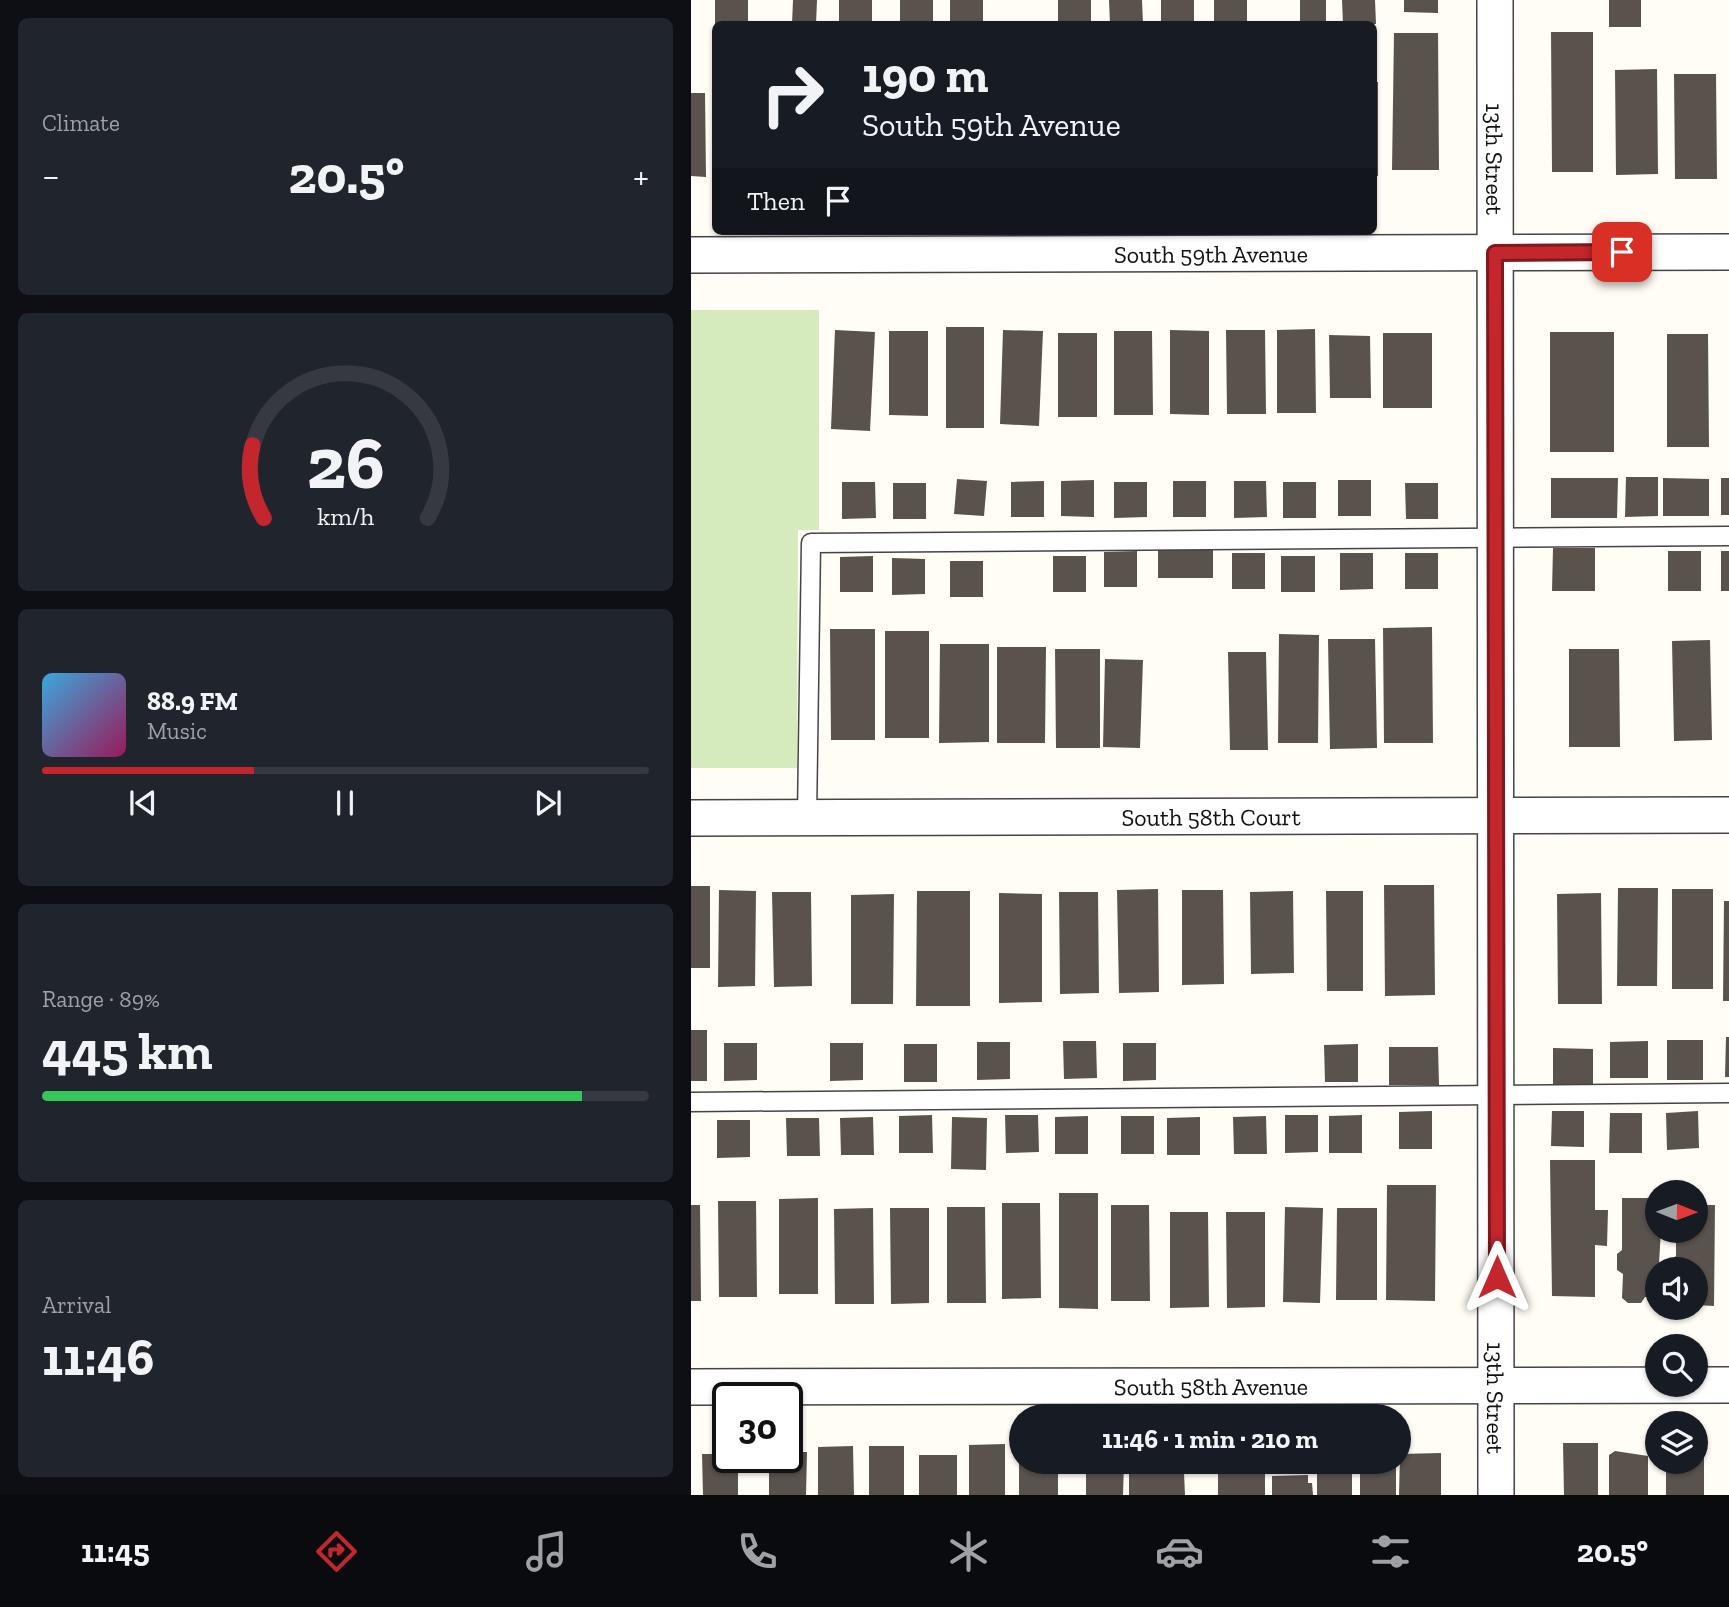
<!DOCTYPE html>
<html lang="en">
<head>
<meta charset="utf-8">
<style>
  :root { --surface:#171b24; --page:#20242c; --text:#f1f3f6; --muted:#9ea1a6; --line:#363941; --accent:#c4262e }
  body { margin:0; font-family:"Zilla Slab",serif; background:var(--page); color:var(--text); height:100vh; display:flex; flex-direction:column; font-size:26px; white-space:nowrap }
  * { box-sizing:border-box; margin:0 }
  p { font-size:23px; color:var(--muted) }
  .icon { flex:none; width:38px; height:38px; fill:none; stroke:currentColor; stroke-width:2; stroke-linecap:round; stroke-linejoin:round }
  .map { position:relative; flex:1; overflow:hidden }
  .drawer { display:flex; flex-direction:column; gap:18px; padding:18px; background:#0d0f14; width:691px }
  .drawer>* { flex:none }
  .hud { position:absolute; left:21px; top:21px; width:665px; height:214px; border-radius:10px; box-shadow:0 2px 5px #0004; background:#171b24; color:var(--text); overflow:hidden }
  .needle { width:46px; rotate:91deg }
  .fabs { position:absolute; left:954px; top:1180px; display:grid; gap:14px }
  .fabs a { display:grid; place-items:center; width:63px; height:63px; border-radius:50%; background:var(--surface); box-shadow:0 2px 5px #0004; font-size:35px }
  .speed { position:absolute; left:21px; top:1382px; display:flex; gap:14px; font-size:35px; font-weight:700; text-align:center }
  .speed>* { display:grid; place-content:center; width:91px; height:91px; border-radius:50%; background:var(--surface); box-shadow:0 2px 5px #0004; line-height:1 }
  .speed .limit { border:4px solid #111; border-radius:10px; background:#fff; color:#111 }
  .pin { position:absolute; display:grid; place-items:center; width:60px; height:60px; color:#fff; margin:-30px; border-radius:14px; box-shadow:0 4px 10px #0006 }
  .me { position:absolute; width:77px; margin:-38px; rotate:0deg; stroke-linejoin:round; filter:drop-shadow(0 0 5px #0008) }
  .turn { display:flex; align-items:center; gap:24px; height:147px; padding:0 35px; font-size:32px }
  .turn .icon { width:91px; height:91px; stroke-width:2.5 }
  .turn b { display:block; font-size:49px; line-height:60px }
  .then { display:flex; align-items:center; height:66px; padding:0 35px; background:#0003; gap:14px; font-size:26px }
  .big { font-size:52px; font-weight:700; line-height:1.1 }
  .drawer .widget { flex:1; display:flex; flex-direction:column; justify-content:center; gap:10px; min-width:0; padding:0 24px; border-radius:10px; background:var(--page) }
  .drawer .dial { align-items:center; gap:0 }
  .dial svg { height:182px; overflow:visible; fill:none; stroke:var(--line); stroke-width:7; stroke-linecap:round; text-anchor:middle }
  .dial text { fill:var(--text); stroke:none }
  .song { display:flex; align-items:center; gap:21px }
  .cover { width:84px; height:84px; border-radius:10px; background:linear-gradient(135deg,hsl(200 70% 55%),hsl(330 70% 35%)) }
  .played { height:7px; border-radius:4px; background:linear-gradient(90deg,var(--accent) 35%,var(--line) 35%) }
  .keys { display:flex; justify-content:space-around; direction:ltr }
  .heat { display:flex; justify-content:space-between; align-items:center; font-size:38px; direction:ltr }
  .charge { height:10px; border-radius:5px; background:linear-gradient(90deg,#34c759 89%,var(--line) 0) }
  .trip { position:absolute; left:318px; top:1404px; width:402px; height:70px; border-radius:35px; background:var(--surface); box-shadow:0 2px 5px #0004; font-weight:700; line-height:70px; text-align:center }
  .dock { display:flex; height:112px; justify-content:space-around; align-items:center; background:#090b0e; color:var(--muted) }
  .dock .icon { width:49px; height:49px }
  .dock .current { color:var(--accent) }
  .dock b { font-size:32px; color:var(--text) }
  main { display:flex; flex:1; min-height:0 }
  .map>svg:first-child { display:block }
</style>
</head>
<body>
<main>
<section class="drawer">
<div class="widget"><p>Climate</p>
<div class="heat"><a>−</a><b class="big">20.5°</b><a>+</a></div>
</div>
<div class="widget dial"><svg viewBox="0 0 100 80">
<path d="M14 69A42 42 0 1 1 86 69"/>
<path d="M14 69A42 42 0 0 1 9 37" stroke="#c4262e"/>
<text x="50" y="56" font-size="32" font-weight="700">26</text>
<text x="50" y="72" font-size="11">km/h</text>
</svg></div>
<div class="widget">
<div class="song"><i class="cover"></i><div><b>88.9 FM</b><p>Music</p></div></div>
<div class="played"></div>
<div class="keys"><svg class="icon" aria-label="previous" viewBox="0 0 24 24"><path d="M18 5L8 12l10 7zM5 5v14"/></svg><svg class="icon" aria-label="pause" viewBox="0 0 24 24"><path d="M8 5v14M16 5v14"/></svg><svg class="icon" aria-label="next" viewBox="0 0 24 24"><path d="M6 5l10 7-10 7zM19 5v14"/></svg></div>
</div>
<div class="widget"><p>Range · 89%</p><b class="big">445 km</b><div class="charge"></div></div>
<div class="widget"><p>Arrival</p><b class="big">11:46</b></div>
</section>
<div class="map">
<svg width="1038" height="1495" viewBox="0 0 1038 1495">
  <rect width="100%" height="100%" fill="#fffdf5"/>
  <path fill="#d5ebbd" d="M0 310H128V530H107L106 768H0Z"/>
  <path fill="#5a524d" d="M24 0H57V24H24Z
    M102 0H126L125 24H101Z
    M148 0H181V24H148Z
    M209 0H242V24H209Z
    M259 0H292V24H259Z
    M367 0H400V24H367Z
    M418 0H451L452 24H419Z
    M470 0H503V24H470Z
    M523 0H556V24H523Z
    M609 0H635V24H609Z
    M651 0H684L685 24H652Z
    M713 0H747V13L713 12Z
    M918 0H950V27H918Z
    M860 32H902V172H861Z
    M703 33H747L748 170H701Z
    M966 69 967 174 925 175 924 70Z
    M983 74H1025L1026 179H984Z
    M682 82H687V176H682Z
    M0 93H14L15 177 0 176Z
    M255 327H293V428H255Z
    M624 329 625 413H586V330Z
    M144 330 184 332 179 431 140 429Z
    M312 330 352 331 348 426 309 424Z
    M479 330 518 331V415L479 414Z
    M535 330H574L575 414H536Z
    M198 331H237V416L198 415Z
    M423 331H461L462 415H423Z
    M859 332H923V452H859Z
    M367 333H406V417H367Z
    M692 333H741V408H692Z
    M976 334H1017L1018 447H976Z
    M638 335 679 336 680 398H639Z
    M935 477H967V516L934 517Z
    M860 478H927L926 518H860Z
    M972 478 1018 479V516H972Z
    M1030 478H1038V515H1030Z
    M266 479 296 481 293 516 263 514Z
    M403 480V517L370 516V481Z
    M647 480H680V516H647Z
    M353 481V517H320V482Z
    M482 481H515V517H482Z
    M543 481H575L576 517 543 518Z
    M151 482H184L185 518 151 519Z
    M423 482H456V517L423 518Z
    M592 482H625V518H592Z
    M202 483H235V519H202Z
    M714 483H747V519H715Z
    M522 548V578H467V549Z
    M862 548H904V591H861Z
    M446 551V587H413V552Z
    M977 551H1010V591H977Z
    M1030 551H1038V591H1030Z
    M541 553H574V589H541Z
    M649 553H682V589L649 590Z
    M714 553H747V589H714Z
    M182 556V592H149V557Z
    M362 556H395V592H362Z
    M590 556H624V592H590Z
    M201 558 234 559V594L201 595Z
    M259 561H292V597H259Z
    M741 627 742 743H693L692 628Z
    M139 629H184V740H140Z
    M194 631H238V738H194Z
    M588 634 628 635 627 743H587Z
    M637 639H684L686 748 639 749Z
    M1019 640 1021 740 983 741 981 641Z
    M249 644H298V742L248 743Z
    M306 647H355L354 743H306Z
    M364 649H409V748H365Z
    M878 649H928L929 747H878Z
    M537 652H575L577 750H539Z
    M414 659 452 660 449 748 412 747Z
    M693 885H743L744 995 694 996Z
    M0 886H19V968H0Z
    M927 888H967L966 986H926Z
    M467 889 468 992 428 993 426 890Z
    M981 889H1022V989H981Z
    M28 890 65 891 64 986 27 987Z
    M491 890H532L533 984 491 985Z
    M226 891H279V1006H225Z
    M602 891 603 973 560 974 559 892Z
    M635 891H672V991H636Z
    M81 892H120L121 986 83 987Z
    M368 892H407L408 993 369 994Z
    M308 893 351 894V1002L308 1003Z
    M910 893 911 1004H867L866 894Z
    M203 894 202 1004H160V895Z
    M1033 901H1038V1001H1032Z
    M0 1030H16V1081H0Z
    M1035 1037H1038V1077H1034Z
    M976 1040H1012V1080H976Z
    M372 1041H405L406 1078 373 1079Z
    M957 1041V1078H919V1042Z
    M286 1042H319V1079L286 1080Z
    M33 1043H66V1080L33 1081Z
    M139 1043H172V1080L139 1081Z
    M432 1043H465V1080L432 1081Z
    M213 1044H246V1082H213Z
    M667 1044V1082H634L633 1045Z
    M698 1047H747L748 1085H698Z
    M862 1048 902 1049V1085H862Z
    M741 1111V1149H708V1112Z
    M861 1111H893V1147L860 1146Z
    M1007 1111 1008 1148 976 1150 975 1113Z
    M919 1113H951V1153H918Z
    M241 1115 242 1153H208V1116Z
    M314 1115H347L348 1152 315 1153Z
    M594 1115H627V1152L594 1153Z
    M671 1115V1153H638V1116Z
    M397 1116V1154H364V1117Z
    M430 1116H463V1154H430Z
    M575 1116 576 1154H543L542 1117Z
    M182 1117 183 1155H150L149 1118Z
    M261 1117 296 1118 295 1170 260 1169Z
    M509 1117V1155H476V1118Z
    M95 1118H128L129 1156H96Z
    M26 1120H59V1157L26 1158Z
    M859 1160H904V1210H917L916 1246 904 1245V1297L861 1296Z
    M696 1185H745L744 1301 695 1300Z
    M368 1193H407V1309L368 1308Z
    M127 1198V1294H88V1199Z
    M931 1198H966V1230H970L966 1297H954L950 1303H937L931 1298 932 1274 926 1270V1254L931 1250Z
    M27 1201H65L66 1297H28Z
    M311 1203H349L350 1298 311 1299Z
    M0 1205H9L10 1301H0Z
    M420 1205H458L459 1301H420Z
    M1004 1205H1024L1023 1306 1004 1305V1269H980V1260L985 1256V1230H1004Z
    M256 1207H294L295 1303H256Z
    M594 1207 632 1208 629 1303 592 1302Z
    M182 1208 183 1304H144L143 1209Z
    M199 1208H238V1303L200 1304Z
    M646 1208H686V1300H645Z
    M479 1212H517L518 1307 479 1308Z
    M535 1212H574V1307L536 1308Z
    M872 1443H907V1495H873Z
    M314 1444V1495H278V1445Z
    M162 1446 163 1495H127V1447Z
    M178 1446H213V1495H178Z
    M924 1451 957 1456V1495H918V1455Z
    M96 1452H116L115 1495H78V1458H96Z
    M750 1453V1495H708L709 1454Z
    M11 1454H37V1458H47V1495H12Z
    M328 1454H331V1461H367V1495H328Z
    M228 1455H266V1495H228Z
    M1004 1456H1013V1495H975V1461H1004Z
    M395 1461H433L432 1495H395Z
    M438 1461H480L481 1473H493L494 1495H438Z
    M527 1461H574V1495H527Z
    M626 1461H661V1495H626Z
    M669 1461H705V1495H669Z
    M617 1475V1483H621L622 1495H581V1476Z"/>
  <g fill="none" stroke-linecap="round" stroke-linejoin="round">
    <defs>
      <path id="lane" d="M116 818 120 543 1038 536
        M0 1102 1038 1093"/>
      <g id="street">
        <path id="s1" d="M804 0 805 1495"/>
        <path id="s2" d="M0 255 1038 252"/>
        <path id="s3" d="M0 818 1038 815"/>
        <path id="s4" d="M0 1387 1038 1385"/>
      </g>
    </defs>
    <use href="#lane" stroke="#444" stroke-width="21"/>
    <use href="#street" stroke="#444" stroke-width="38"/>
    <use href="#lane" stroke="#fff" stroke-width="18"/>
    <use href="#street" stroke="#fff" stroke-width="35"/>
  </g>
  <g fill="none" stroke-linecap="round" stroke-linejoin="round">
    <defs>
      <path id="route" d="M806 1277 804 253 931 252"/>
    </defs>
    <use href="#route" stroke="#7f191e" stroke-width="18"/>
    <use href="#route" stroke="#c4262e" stroke-width="12"/>
  </g>
  <g text-anchor="middle" dominant-baseline="central" stroke-width="7" stroke-linejoin="round" paint-order="stroke">
    <g font-size="24" fill="#111" stroke="#fff">
      <text stroke="none"><textPath href="#s1" startOffset="159">13th Street</textPath></text>
      <text stroke="none"><textPath href="#s2" startOffset="520">South 59th Avenue</textPath></text>
      <text stroke="none"><textPath href="#s3" startOffset="520">South 58th Court</textPath></text>
      <text stroke="none"><textPath href="#s4" startOffset="520">South 58th Avenue</textPath></text>
      <text stroke="none"><textPath href="#s1" startOffset="1398">13th Street</textPath></text>
    </g>
  </g>
</svg>
<div class="fabs">
<a><svg class="needle" viewBox="-14 -14 28 28"><path d="M0-13l5 13h-10z" fill="#e53935"/><path d="M0 13l5-13h-10z" fill="#9ea1a6"/></svg></a>
<a><svg class="icon" aria-label="sound" viewBox="0 0 24 24"><path d="M4 9h4l5-4v14l-5-4H4zM17 9q2 3 0 6"/></svg></a>
<a><svg class="icon" aria-label="search" viewBox="0 0 24 24"><circle cx="10" cy="10" r="6"/><path d="M15 15l6 6"/></svg></a>
<a><svg class="icon" aria-label="layers" viewBox="0 0 24 24"><path d="M12 4l9 5-9 5-9-5zM3 14l9 5 9-5"/></svg></a>
</div>
<div class="speed"><div class="limit">30</div></div>
<div class="pin" style="left:931px;top:252px;background:#d93025"><svg class="icon" aria-label="arrive" viewBox="0 0 24 24"><path d="M6 21V4h12l-3 4 3 4H6"/></svg></div>
<svg class="me" style="left:806px;top:1277px" viewBox="-20 -20 40 40"><path d="M0-17L14 15 0 8-14 15z" fill="#c4262e" stroke="#fff" stroke-width="4"/></svg>
<div class="trip">11:46 · 1 min · 210 m</div>
<div class="hud">
<div class="turn"><svg class="icon" aria-label="right" viewBox="0 0 24 24"><path d="M7 20v-9h11M14 6l5 5-5 5"/></svg><div><b>190 m</b>South 59th Avenue</div></div>
<div class="then">Then<svg class="icon" aria-label="arrive" viewBox="0 0 24 24"><path d="M6 21V4h12l-3 4 3 4H6"/></svg></div>
</div>
</div>
</main>
<nav class="dock">
<b>11:45</b>
<svg class="icon current" aria-label="directions" viewBox="0 0 24 24"><path d="M12 3l9 9-9 9-9-9zM9 14v-3h6M13 9l2 2-2 2"/></svg>
<svg class="icon" aria-label="music" viewBox="0 0 24 24"><path d="M9 18V5l10-2v13"/><circle cx="6" cy="18" r="3"/><circle cx="16" cy="16" r="3"/></svg>
<svg class="icon" aria-label="phone" viewBox="0 0 24 24"><path d="M5 4h4l2 5-3 2q2 4 5 5l2-3 5 2v4C11 20 4 13 5 4z"/></svg>
<svg class="icon" aria-label="climate" viewBox="0 0 24 24"><path d="M12 3v18M4 7l16 10M4 17L20 7"/></svg>
<svg class="icon" aria-label="car" viewBox="0 0 24 24"><path d="M5 17H2v-5l4-1 3-4h7l3 4 3 1v5h-3M9 17h6M6 11h13"/><circle cx="7" cy="17" r="2"/><circle cx="17" cy="17" r="2"/></svg>
<svg class="icon" aria-label="filters" viewBox="0 0 24 24"><path d="M4 7h16M4 17h16"/><circle cx="9" cy="7" r="2"/><circle cx="15" cy="17" r="2"/></svg>
<b>20.5°</b>
</nav>
</body>
</html>
